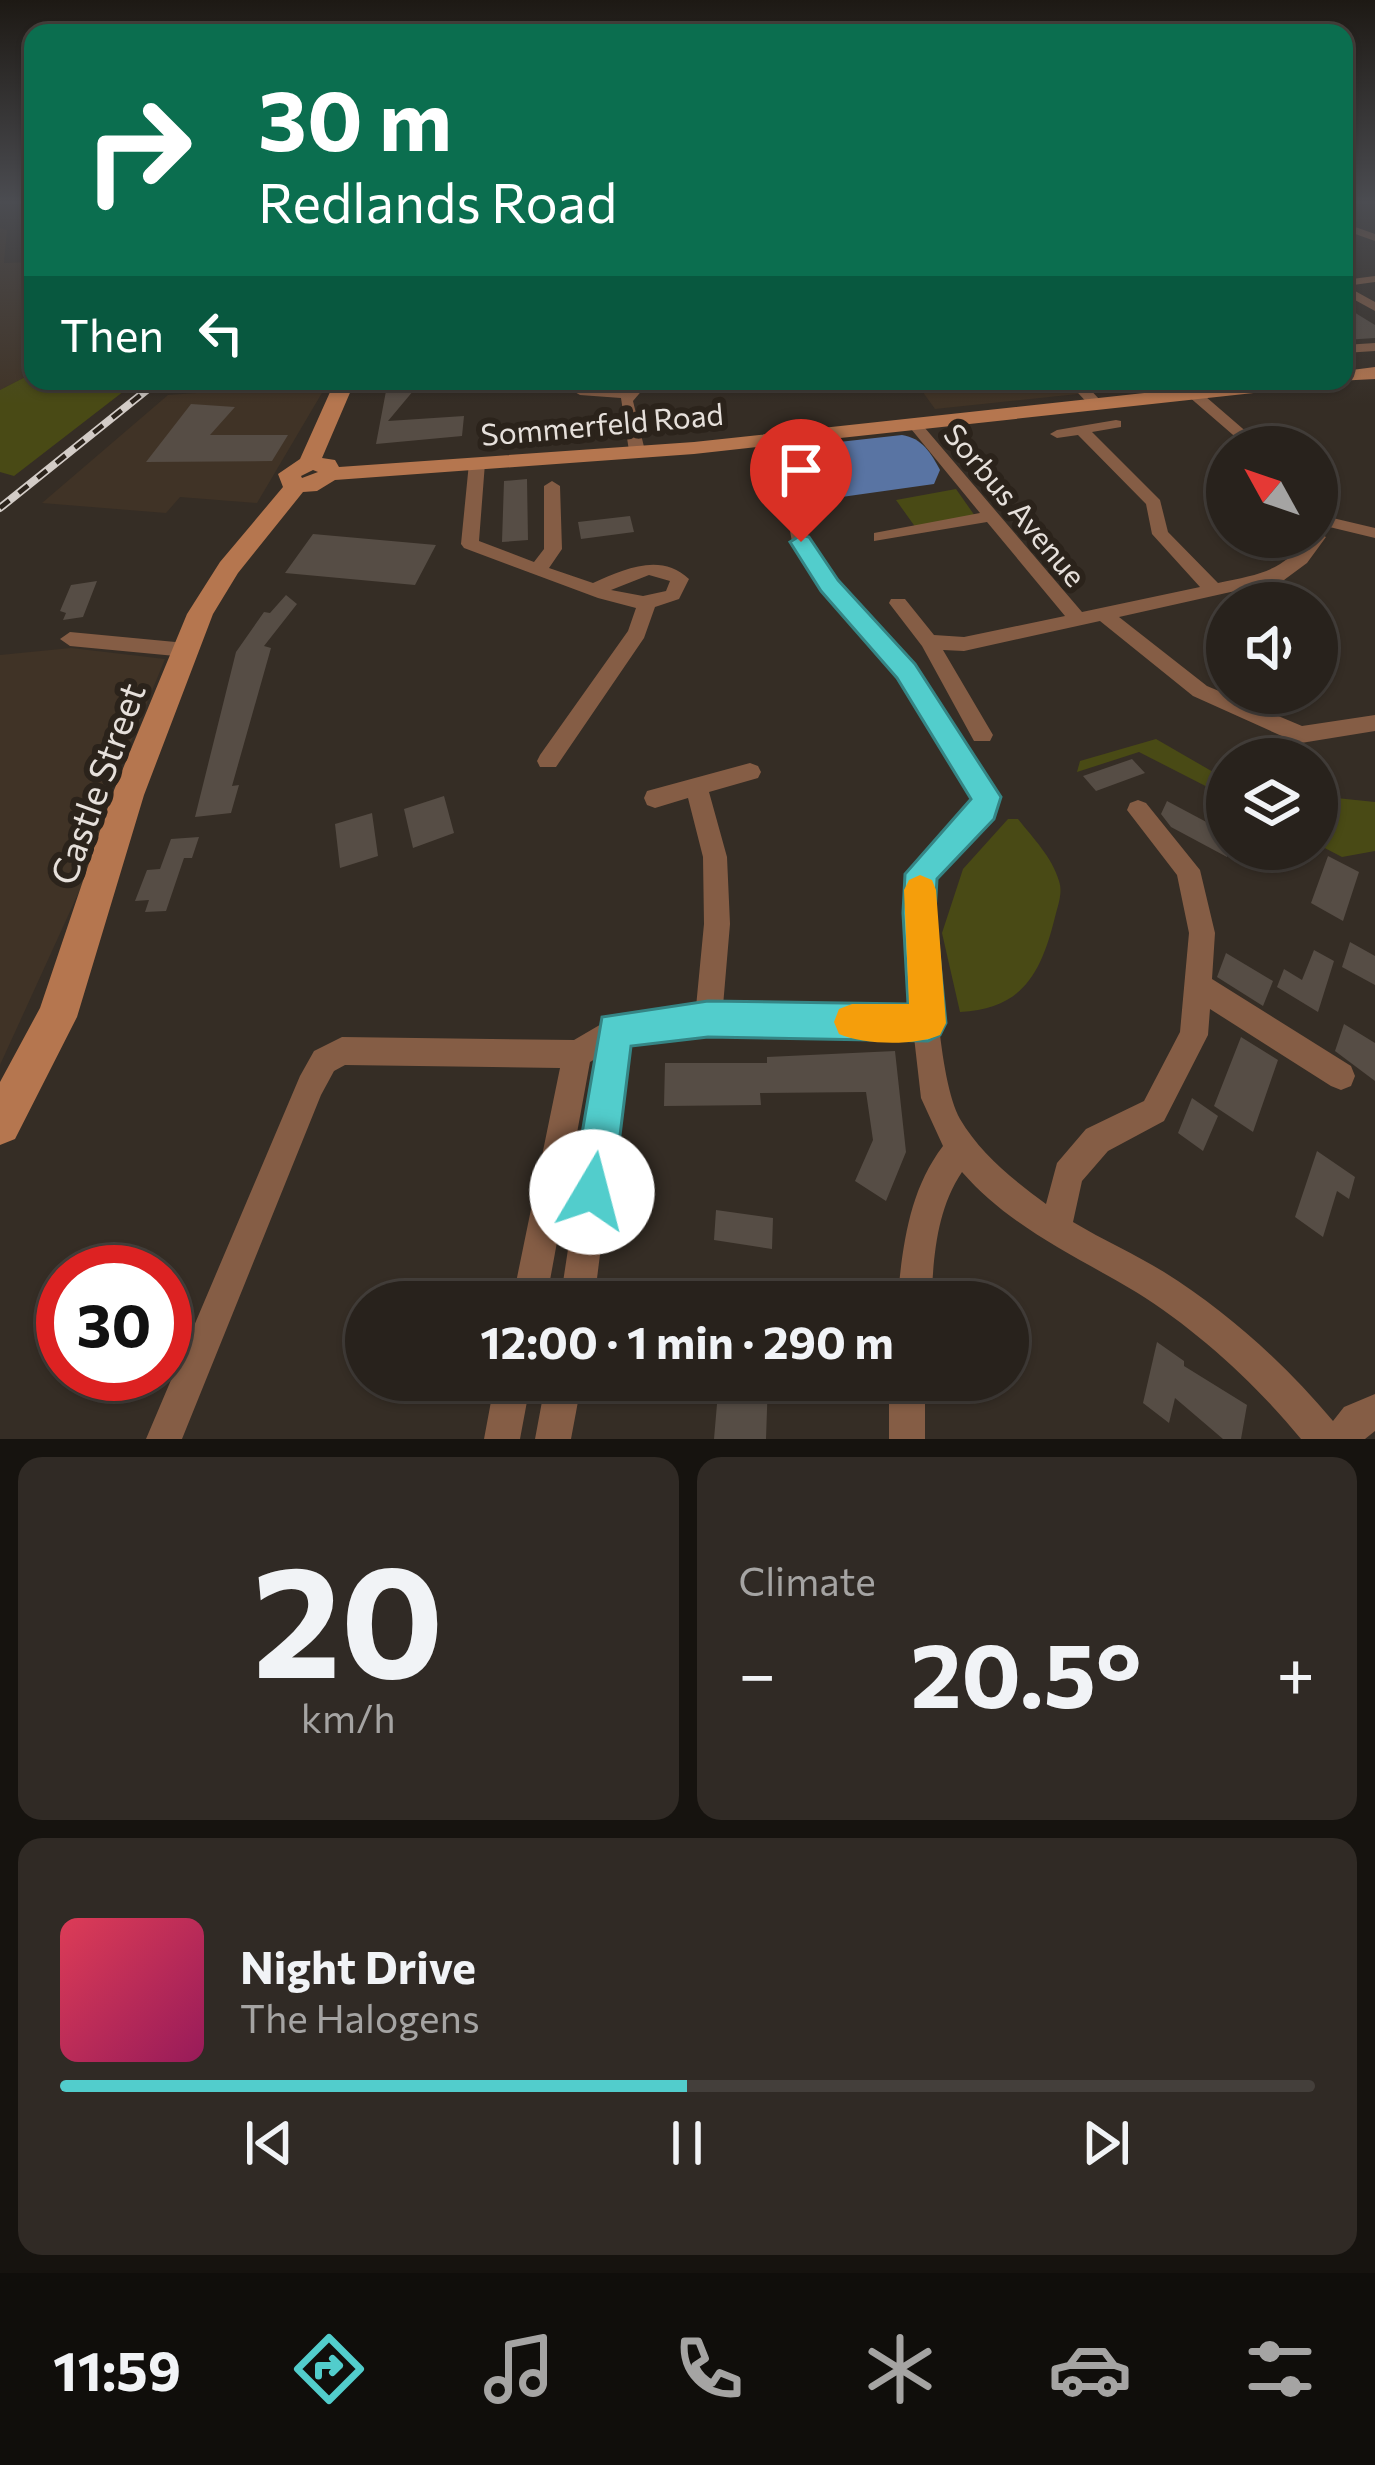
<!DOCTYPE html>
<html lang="en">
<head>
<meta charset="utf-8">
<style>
  :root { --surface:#28221c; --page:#302a25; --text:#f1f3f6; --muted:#a5a4a3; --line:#443f3b; --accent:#52cdcc }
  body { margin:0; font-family:Commissioner,sans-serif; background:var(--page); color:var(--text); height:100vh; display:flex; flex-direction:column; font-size:45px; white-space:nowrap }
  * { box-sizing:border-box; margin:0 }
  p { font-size:39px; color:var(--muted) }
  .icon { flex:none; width:66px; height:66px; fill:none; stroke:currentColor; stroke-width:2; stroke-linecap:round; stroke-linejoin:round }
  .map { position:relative; height:1439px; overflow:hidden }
  .side { display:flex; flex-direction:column; gap:18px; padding:18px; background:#16130f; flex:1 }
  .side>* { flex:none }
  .guide { position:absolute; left:24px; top:24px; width:1329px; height:366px; border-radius:24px; box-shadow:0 3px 9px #0004,0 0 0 3px var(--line); background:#0b6e4f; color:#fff; overflow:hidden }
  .needle { width:78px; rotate:310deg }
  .controls { position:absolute; left:1206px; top:426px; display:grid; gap:24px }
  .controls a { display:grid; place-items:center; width:132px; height:132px; border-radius:50%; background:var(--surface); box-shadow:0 3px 9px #0004,0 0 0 3px var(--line); font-size:60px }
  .speed { position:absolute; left:36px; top:1245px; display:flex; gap:24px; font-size:60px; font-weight:700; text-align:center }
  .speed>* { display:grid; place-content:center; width:156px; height:156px; border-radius:50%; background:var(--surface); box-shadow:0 3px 9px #0004,0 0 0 3px var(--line); line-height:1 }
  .speed .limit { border:18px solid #d22; background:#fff; color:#111 }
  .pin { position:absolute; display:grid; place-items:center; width:102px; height:102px; color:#fff; margin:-123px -51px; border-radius:50% 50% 50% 0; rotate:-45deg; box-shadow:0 0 12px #0007 }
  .pin .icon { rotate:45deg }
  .me { position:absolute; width:132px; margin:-66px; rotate:8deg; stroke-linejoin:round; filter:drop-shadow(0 0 9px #0008) }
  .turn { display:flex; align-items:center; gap:42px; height:252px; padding:0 36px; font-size:54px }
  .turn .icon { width:156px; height:156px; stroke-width:2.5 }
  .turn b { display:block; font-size:84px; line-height:102px }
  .then { display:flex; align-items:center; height:114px; padding:0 36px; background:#0003; gap:24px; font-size:45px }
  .big { font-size:90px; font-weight:700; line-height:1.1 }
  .side .tile { flex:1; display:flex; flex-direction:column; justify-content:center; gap:18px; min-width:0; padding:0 42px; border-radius:24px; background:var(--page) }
  .side .dial { align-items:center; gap:0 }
  .dial b { font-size:156px; line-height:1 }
  .song { display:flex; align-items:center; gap:36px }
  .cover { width:144px; height:144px; border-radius:18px; background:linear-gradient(135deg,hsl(350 70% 55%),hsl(330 70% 35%)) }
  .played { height:12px; border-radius:6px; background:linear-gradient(90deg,var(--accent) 50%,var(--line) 50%) }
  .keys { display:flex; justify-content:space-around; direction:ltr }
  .heat { display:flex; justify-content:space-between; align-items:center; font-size:66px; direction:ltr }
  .side .tiles { flex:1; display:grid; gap:18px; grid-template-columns:1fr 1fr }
  .tile:last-child { grid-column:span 2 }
  .trip { position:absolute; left:345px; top:1281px; width:684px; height:120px; border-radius:60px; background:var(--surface); box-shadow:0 3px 9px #0004,0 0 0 3px var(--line); font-weight:700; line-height:120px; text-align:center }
  .dock { display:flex; height:192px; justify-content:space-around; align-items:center; background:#100e0b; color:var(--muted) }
  .dock .icon { width:84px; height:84px }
  .dock .selected { color:var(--accent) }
  .dock b { font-size:54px; color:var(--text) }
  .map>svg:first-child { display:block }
</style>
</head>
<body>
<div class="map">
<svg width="1375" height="1439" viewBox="0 0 1375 1439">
  <rect width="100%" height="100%" fill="#352d25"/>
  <path fill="#403326" d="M0 228 7 230 4 263 33 262V373L0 390Z
    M214 381H329L257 503 180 497 166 513 42 503 168 395 196 393Z
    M915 381H1128L1135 388 935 409Z
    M71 648 165 659 108 798 93 861 0 1065V655Z"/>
  <path fill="#494a15" d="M33 373V381H137L14 476 0 472V390Z
    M956 489 975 516 916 528 896 500Z
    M1156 739 1227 780V797L1139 752 1077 772 1080 761Z
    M1317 796 1375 802V851L1342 857 1317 844Z
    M1008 819H1018C1033 838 1052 857 1059 881 1063 893 1058 905 1055 917 1041 974 1022 1009 960 1012L942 933 963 869Z"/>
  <path fill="#5974a3" d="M902 435C922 438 931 453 940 470L934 484 806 502 821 452 830 443Z"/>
  <path fill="#564d45" d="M1344 306 1375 325V338L1344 340Z
    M395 381 419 384 388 421 464 416 462 436 376 444 386 391Z
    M191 404 235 407 210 435H288L272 461 146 462Z
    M527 479 528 540 502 542 504 481Z
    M630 516 634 532 581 539 578 522Z
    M313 534 436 545 415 585 285 573Z
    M97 581 83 617 63 620 66 613 60 611 71 585Z
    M286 595 297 604 264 646 271 648 232 786 239 785 231 813 195 817 236 652 264 612 270 613Z
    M1132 759 1145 773 1096 791 1083 776Z
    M444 796 454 833 413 848 404 809Z
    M1167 801 1227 833V857L1171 827 1161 814Z
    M372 813 378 856 340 868 335 824Z
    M199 837 192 858H184L166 911 145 912 149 900 135 901 147 870 160 869 171 839Z
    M1328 856 1359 872 1343 921 1311 903Z
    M1350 942 1375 956V985L1342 967Z
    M1314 950 1334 961 1318 1012 1277 987 1284 969 1302 980Z
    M1226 953 1273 981 1263 1006 1217 977Z
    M1344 1024 1375 1043V1081L1335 1051Z
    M1241 1037 1278 1060 1253 1132 1214 1106Z
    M895 1051 906 1152 886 1201 855 1181 873 1140 866 1092 760 1093 761 1105 664 1106 665 1063H767V1057Z
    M1192 1098 1218 1116 1203 1151 1178 1133Z
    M1317 1151 1355 1177 1349 1199 1337 1191 1323 1237 1295 1217Z
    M716 1210 773 1218 772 1249 714 1240Z
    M1157 1342 1184 1361V1366L1247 1405 1241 1439H1223L1175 1398 1169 1423 1143 1403Z
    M704 1380H768L766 1439H714L717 1404 702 1402Z"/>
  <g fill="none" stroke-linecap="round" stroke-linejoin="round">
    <path fill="#855d45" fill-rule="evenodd" d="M1344 223 1375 234V241L1344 230Z
      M1375 276V282L1346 286 1375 302V311L1344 294V280Z
      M1375 343V351L1344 353V345Z
      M636 381H650L633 401 645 451 637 456 629 451 621 398 580 395 573 391 580 387 628 390Z
      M1067 381H1082L1101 401V407H1091Z
      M1188 390H1198L1264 447H1247L1188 396Z
      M1116 420 1121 421V427L1092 432 1160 500 1168 532 1218 583C1259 574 1281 573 1308 537H1317V532L1326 537 1307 563 1284 580 1119 617 1207 686 1302 726 1375 715V731L1301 743 1293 741 1193 696 1100 621 964 651 943 650 993 735 990 741H974L922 646 889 603 891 599H905L934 635 964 637 1065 616 987 522 874 541V533L980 513 907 424 919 421 1082 612 1200 587 1152 534 1146 504 1078 435 1057 438 1050 434 1057 430Z
      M799 432H809C825 469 793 504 809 541 828 584 869 615 899 649 936 693 971 746 997 797L992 817 933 878C931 931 936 1076 960 1119 980 1153 1013 1180 1046 1204L1057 1163 1086 1129 1144 1101 1180 1032 1189 933 1177 875 1127 810 1130 803 1138 800 1146 803 1200 870 1215 933 1212 979 1351 1066 1355 1076 1351 1086 1341 1090 1331 1086 1210 1009 1208 1035 1164 1121 1108 1151 1082 1181 1073 1222C1103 1240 1135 1254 1164 1272 1228 1312 1285 1364 1333 1421L1344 1407 1375 1394V1431L1365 1439H1301C1255 1383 1197 1330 1136 1292 1074 1255 1010 1227 962 1172 936 1211 934 1256 931 1302H897C903 1247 908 1192 943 1146L921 1098 914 1037 708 1033 627 1042 594 1302H560L597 1058 590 1062 546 1302H512L560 1068 345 1065 334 1071 321 1095 182 1439H146L300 1076 314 1051 342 1037 574 1040 615 1016 696 1007 704 924 703 857 688 798 655 808 647 805 644 798 647 791 750 763 758 766 761 772 758 778 709 792 727 857 730 924 723 1006 912 1009 909 874 912 866 973 806 974 798 899 677 817 582 792 542 787 514 800 461Z
      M477 458 485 463 479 541 534 562 544 549V486L552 481 560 486 562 549 549 568 593 583C624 569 661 552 689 579L679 599 655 607 644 638 556 767H540L537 761 540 755 628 631 636 608 598 598 464 548 461 544 469 463ZM649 575 670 581 666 591 643 596 611 590Z
      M1320 515 1375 528V538L1317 524V516Z
      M70 632 186 643 196 650 186 657 70 646 60 639Z
      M495 1380H531L520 1439H484Z
      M546 1380H582L571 1439H535Z
      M889 1380H925V1439H889Z"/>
    <path fill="#b5764f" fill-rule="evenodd" d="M1375 367V379L1337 381H1344V371Z
      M335 381H355L322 458 335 460 339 467 694 442 1254 381H1318L1308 387 694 454 335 480 317 491 303 492 238 573 213 614 144 795 77 1017 15 1139 0 1145V1082L40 1008 112 795 187 614 220 562 283 487 278 474 300 459ZM313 470 318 472 302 478 301 476Z"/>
    <path fill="#da8956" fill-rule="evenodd" d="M24 203H33V208Z"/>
    <defs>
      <path id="rail" d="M0 508 158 381"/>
    </defs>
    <use href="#rail" stroke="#d3ccc7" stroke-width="8"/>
    <use href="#rail" stroke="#2b231b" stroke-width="4.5" stroke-dasharray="12" stroke-linecap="butt"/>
  </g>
  <linearGradient id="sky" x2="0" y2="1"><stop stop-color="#1d1914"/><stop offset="0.5" stop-color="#4b4c51"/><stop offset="1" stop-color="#4b4c51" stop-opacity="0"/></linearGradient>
  <rect width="1375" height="404" fill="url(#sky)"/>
  <path fill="#52cdcc" stroke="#358585" stroke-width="3" d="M801 535 809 537 838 580 915 664 1001 797 994 819 937 879 935 913 946 1023 940 1035 928 1041 708 1037 631 1046 613 1192 607 1207 592 1213 578 1207 572 1192 602 1017 708 1001 908 1004 903 913 905 874 971 799 897 678 821 591 790 542Z"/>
  <path fill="#f59e0b" d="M920 875 932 880 936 890 946 1023 940 1035C915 1046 864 1045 839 1034L834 1022 839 1009 852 1004H909L904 890 909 880Z"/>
  <g text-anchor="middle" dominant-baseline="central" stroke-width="12" stroke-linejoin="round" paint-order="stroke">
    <g font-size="30" fill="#e6e0db" stroke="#2b231b">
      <text transform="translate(602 423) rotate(-5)">Sommerfeld Road</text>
      <text transform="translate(1016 504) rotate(50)">Sorbus Avenue</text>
    </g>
    <g font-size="36" fill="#e6e0db" stroke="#2b231b">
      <text transform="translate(96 783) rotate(-70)">Castle Street</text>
    </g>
  </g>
</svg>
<div class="controls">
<a><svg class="needle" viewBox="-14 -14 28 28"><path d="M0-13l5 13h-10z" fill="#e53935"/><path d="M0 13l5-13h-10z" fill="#a5a4a3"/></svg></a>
<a><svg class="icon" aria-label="sound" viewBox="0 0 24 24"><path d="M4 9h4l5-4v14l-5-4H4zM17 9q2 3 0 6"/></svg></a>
<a><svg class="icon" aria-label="layers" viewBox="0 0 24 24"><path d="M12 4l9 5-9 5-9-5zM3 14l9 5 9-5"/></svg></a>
</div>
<div class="speed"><div class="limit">30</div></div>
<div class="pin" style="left:801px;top:542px;background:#d93025"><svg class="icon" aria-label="arrive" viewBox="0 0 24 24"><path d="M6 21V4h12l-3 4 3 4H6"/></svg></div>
<svg class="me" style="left:592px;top:1192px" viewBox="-20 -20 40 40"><circle r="19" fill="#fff"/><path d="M0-13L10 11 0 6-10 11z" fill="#52cdcc"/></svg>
<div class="trip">12:00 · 1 min · 290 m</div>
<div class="guide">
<div class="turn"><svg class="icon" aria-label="right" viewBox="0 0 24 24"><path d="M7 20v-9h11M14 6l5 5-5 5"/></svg><div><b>30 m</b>Redlands Road</div></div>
<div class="then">Then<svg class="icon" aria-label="left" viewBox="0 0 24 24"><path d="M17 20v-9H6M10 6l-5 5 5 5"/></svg></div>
</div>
</div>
<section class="side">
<div class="tiles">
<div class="tile dial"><b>20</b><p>km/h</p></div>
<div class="tile"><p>Climate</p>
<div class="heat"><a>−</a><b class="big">20.5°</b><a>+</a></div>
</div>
<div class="tile">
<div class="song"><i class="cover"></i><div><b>Night Drive</b><p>The Halogens</p></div></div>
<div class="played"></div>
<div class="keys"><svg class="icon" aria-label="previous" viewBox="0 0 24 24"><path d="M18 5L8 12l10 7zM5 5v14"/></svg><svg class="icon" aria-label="pause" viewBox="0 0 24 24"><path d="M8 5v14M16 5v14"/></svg><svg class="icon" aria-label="next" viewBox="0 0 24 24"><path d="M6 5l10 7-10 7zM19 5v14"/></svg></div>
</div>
</div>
</section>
<nav class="dock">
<b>11:59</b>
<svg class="icon selected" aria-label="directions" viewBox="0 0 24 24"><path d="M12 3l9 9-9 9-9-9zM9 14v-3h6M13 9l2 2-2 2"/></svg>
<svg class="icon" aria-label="music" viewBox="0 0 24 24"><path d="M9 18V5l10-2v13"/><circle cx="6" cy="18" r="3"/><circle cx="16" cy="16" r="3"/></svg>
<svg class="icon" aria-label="phone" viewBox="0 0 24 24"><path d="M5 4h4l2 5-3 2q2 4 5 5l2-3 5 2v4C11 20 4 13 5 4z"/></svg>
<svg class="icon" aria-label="climate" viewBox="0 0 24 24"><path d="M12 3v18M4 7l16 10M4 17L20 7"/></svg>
<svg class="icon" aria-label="car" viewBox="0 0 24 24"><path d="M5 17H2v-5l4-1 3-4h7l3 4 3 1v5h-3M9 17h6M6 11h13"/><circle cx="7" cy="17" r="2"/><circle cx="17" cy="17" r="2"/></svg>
<svg class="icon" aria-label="filters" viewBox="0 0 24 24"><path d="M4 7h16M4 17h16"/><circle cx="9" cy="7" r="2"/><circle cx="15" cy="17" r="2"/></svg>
</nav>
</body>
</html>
